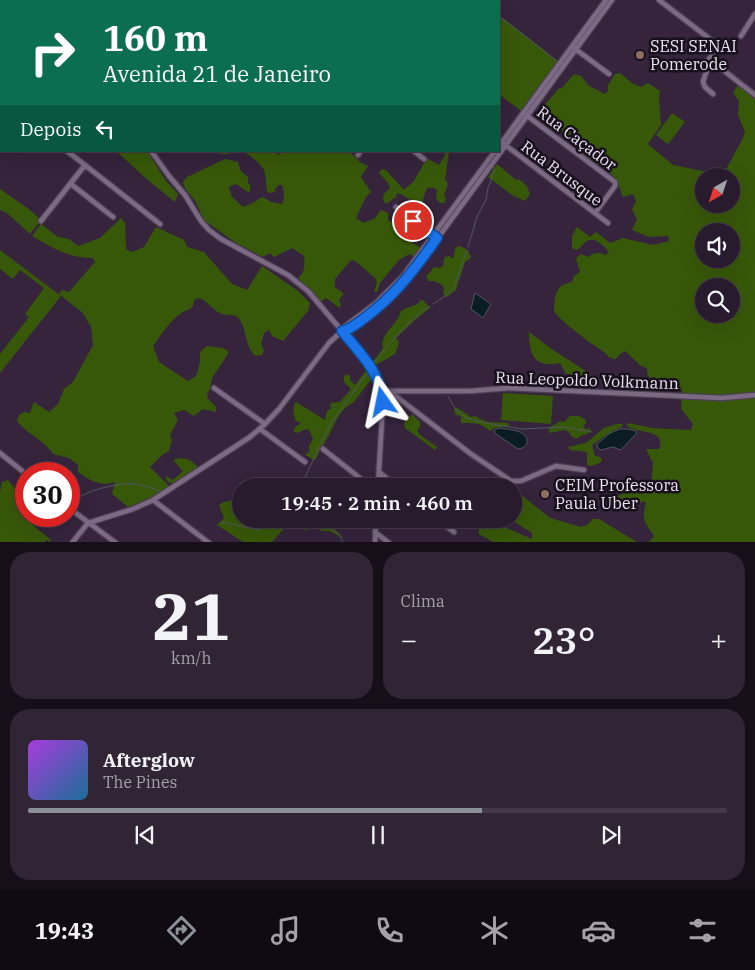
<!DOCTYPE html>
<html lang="pt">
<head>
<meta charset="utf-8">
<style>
  :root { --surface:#281b2d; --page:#302435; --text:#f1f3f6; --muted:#a5a1aa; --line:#443949; --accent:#8c9099 }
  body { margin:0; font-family:"IBM Plex Serif",serif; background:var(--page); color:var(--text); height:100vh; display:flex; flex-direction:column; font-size:19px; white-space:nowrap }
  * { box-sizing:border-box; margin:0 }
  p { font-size:16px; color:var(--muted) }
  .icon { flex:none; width:28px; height:28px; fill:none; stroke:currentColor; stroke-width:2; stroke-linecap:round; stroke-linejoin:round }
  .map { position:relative; height:542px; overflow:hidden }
  .panel { display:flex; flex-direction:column; gap:10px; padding:10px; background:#160f19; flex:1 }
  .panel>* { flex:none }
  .banner { position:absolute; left:0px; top:0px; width:500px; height:152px; box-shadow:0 5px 20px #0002,0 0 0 1px var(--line); background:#0b6e4f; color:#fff; overflow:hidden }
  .needle { width:32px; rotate:219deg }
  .buttons { position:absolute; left:695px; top:168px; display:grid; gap:10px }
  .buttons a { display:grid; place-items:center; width:45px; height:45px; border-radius:50%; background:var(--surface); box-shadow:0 5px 20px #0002,0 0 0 1px var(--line); font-size:25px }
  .speed { position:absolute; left:15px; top:462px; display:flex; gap:10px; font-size:25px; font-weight:700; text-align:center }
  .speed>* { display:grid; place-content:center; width:65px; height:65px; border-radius:50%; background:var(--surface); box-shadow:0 5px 20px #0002,0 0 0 1px var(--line); line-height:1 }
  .speed .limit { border:8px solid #d22; background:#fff; color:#111 }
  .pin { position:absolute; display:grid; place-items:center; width:42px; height:42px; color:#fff; margin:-21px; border:2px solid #fff; border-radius:50%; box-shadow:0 1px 5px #0007 }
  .me { position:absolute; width:55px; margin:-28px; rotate:348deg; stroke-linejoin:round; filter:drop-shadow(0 0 4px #0008) }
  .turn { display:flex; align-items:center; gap:18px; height:105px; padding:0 20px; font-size:22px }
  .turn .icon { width:65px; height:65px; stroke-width:2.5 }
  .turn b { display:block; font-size:35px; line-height:42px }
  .then { display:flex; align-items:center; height:48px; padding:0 20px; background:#0003; gap:10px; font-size:19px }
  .big { font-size:38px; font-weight:600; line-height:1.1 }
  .panel .card { flex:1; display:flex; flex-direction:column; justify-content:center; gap:8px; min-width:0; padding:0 18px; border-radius:20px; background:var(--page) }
  .panel .dial { align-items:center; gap:0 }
  .dial b { font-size:65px; line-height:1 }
  .song { display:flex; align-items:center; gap:15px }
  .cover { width:60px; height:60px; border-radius:8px; background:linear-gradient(135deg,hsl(280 70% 55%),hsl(200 70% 35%)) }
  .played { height:5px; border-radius:2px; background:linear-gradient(90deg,var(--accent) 65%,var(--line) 65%) }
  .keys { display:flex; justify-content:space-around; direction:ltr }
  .heat { display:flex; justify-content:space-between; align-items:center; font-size:28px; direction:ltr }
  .panel .tiles { flex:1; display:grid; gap:10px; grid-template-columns:1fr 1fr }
  .card:last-child { grid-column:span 2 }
  .trip { position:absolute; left:232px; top:478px; width:290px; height:50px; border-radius:25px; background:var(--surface); box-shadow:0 5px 20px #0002,0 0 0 1px var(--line); font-weight:600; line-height:50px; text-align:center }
  .tab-bar { display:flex; height:80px; justify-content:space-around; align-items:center; background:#100b12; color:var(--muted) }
  .tab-bar .icon { width:35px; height:35px }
  .tab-bar .current { color:var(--accent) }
  .tab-bar b { font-size:22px; color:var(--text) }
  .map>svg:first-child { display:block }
</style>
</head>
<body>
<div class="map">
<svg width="755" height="543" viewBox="0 0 755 543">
  <rect width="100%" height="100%" fill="#35243c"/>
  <path fill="#385809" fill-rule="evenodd" d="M499 15 558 61 521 111 499 94Z
    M620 73 632 83 641 87 648 83 660 91 659 99 661 125 648 144 673 165 723 175 743 138 745 132 738 115 739 101 733 93 738 85 755 99V542H649L654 536C645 523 641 519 646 503L644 501 636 505 622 509 614 504V501L617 496 650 483 651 484 653 463 646 449H659C668 428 634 434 626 425L628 423 652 428 691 430 693 424 681 409 682 389 648 391V384L651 379 647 374V368L641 366 625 351 620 354 616 359 610 358C603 350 596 347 588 341 576 332 564 323 554 312 555 297 554 285 572 282L574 276 580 272 576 258 581 254 588 257C594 252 599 252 606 255L609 252C604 246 595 236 587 241 583 244 581 247 577 250L572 248V236L577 227 590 237 596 232 610 243 623 238 653 245 669 241 668 236 649 237 632 230 637 219 632 210 636 201 633 194 623 197 616 179 607 170 586 158 572 141 544 119 536 117C542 106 551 99 558 89L562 88 574 74 581 76 589 86 605 94 608 91V85L615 74ZM704 176H731V204H704ZM704 231H731V259H704ZM704 286H731V314H704Z
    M672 113 685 122 668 144 656 135Z
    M116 151H147L166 181 178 194 175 202 149 181Z
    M219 151H273L279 155 282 151H349L360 162 368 166 361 177 371 192 366 197 356 218 364 223 375 218 380 211 382 210 388 213V220C401 227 404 222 407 239L421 248 415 257 410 254 399 260 380 283 377 292H374L377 282 375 278 355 261 351 260 335 279V287L343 293V295L339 300 341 305 340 308 326 298 320 302 298 278C305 272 305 265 304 256L292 248 274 257 270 253 263 257 236 243 204 220 196 202 186 190 183 182 187 177 225 159 238 162 241 171 248 177V183L250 185V191L248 192 236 184 230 186 229 188 232 197 243 207 253 203 260 198 263 197 271 202 282 204C285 198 284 192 282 185H279L275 189V192L269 193 267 191C266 185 266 176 264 170 260 163 249 153 241 152 234 152 228 155 221 154Z
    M444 151H448L449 153 445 179 448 184 444 195 446 199 444 203H440L436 198 437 190C434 187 431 187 427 188L423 199V203C413 205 406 195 397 193L396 197 386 204 383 200 384 194 390 188 388 183 379 173 382 169 386 170 404 190 414 181 427 158 439 165 445 155Z
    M497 164 516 180 519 179 527 186 530 194 525 201 512 195 488 177Z
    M0 189 30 210 41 220 30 234 7 213 0 210Z
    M121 218 125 223 126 249 132 252 144 247 156 227 184 240 187 247 204 252 232 284 247 290 262 266 298 291 310 303 308 311 283 341 272 336 269 330 264 333 261 344 264 350 262 355 256 356C245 348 247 331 240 320 236 313 229 316 222 314 213 311 208 301 199 298L194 300 193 306C190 310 187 310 183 312 170 320 162 334 153 346L159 362 188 381 196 376 200 362V352L207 346 223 348 228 351V354L212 378 210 389 207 394 208 399 216 407V412L203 409 194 416 184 410 174 413 178 420 170 435 172 440 169 451 162 455 150 467 170 487 152 497 128 507 112 494 115 482C101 487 89 480 78 472V465L69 458 53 454C44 440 27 434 17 421L19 415 24 412 30 413 34 402 49 412 58 404 64 389 73 382 93 345 91 327 83 313 59 294 62 290 69 292 95 262 93 258C69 258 52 248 32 236L41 224 58 237 69 239 78 246 100 238Z
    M458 246C465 247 470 251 471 258L465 262 456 290 447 297 443 294 444 287C439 282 436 281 429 281L426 277 434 267 440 268 444 265 443 261 445 257 449 256 453 259 455 249Z
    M0 250 61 296 0 373V354L29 317 25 314 44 288 20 270 13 279 0 269Z
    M421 300H423L430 308 416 319 396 338 399 342 395 354 374 366 372 363 383 348C379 334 398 325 401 311 408 306 416 307 421 300Z
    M529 332C539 339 548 347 558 353 572 363 588 370 599 384L594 387 574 385 576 380 579 376 566 374 560 363C534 368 529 355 529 332Z
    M367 369 373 377 353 403C338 409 333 430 325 442 322 448 318 454 315 460L305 455 309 452V446L313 439 309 430 306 429 297 433 294 432V428L301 423 296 421C293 413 292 409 296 402L325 420 327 411 332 408 330 406 331 403 340 402 351 389 344 382V376L347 374 350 376V380L355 385Z
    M503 393 553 396 551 424 501 420Z
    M456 407 471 417 476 416C484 424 498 422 508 423L509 425 508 426 494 428 490 431C478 421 475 424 461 423V416L456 415 454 411Z
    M412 414 420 422V428L417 430 420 435 437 447 435 450 405 428 404 423Z
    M570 416H579L586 420V423L583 426 585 429 590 428 591 431C587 435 582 434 576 439L571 436 569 432 565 430 550 433 548 428 561 421 564 422Z
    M617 424H623L622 427 612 431 592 445 595 456 600 457 602 459 600 463 591 466 587 465V452L570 450 568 447 586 443 604 428Z
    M181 458 190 460 198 467 175 484 168 482 166 479V476L173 480 183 471 174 461 175 459Z
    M8 480 26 502V516H31L29 519C35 530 43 532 51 540V542L46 540 45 542H0V492L2 482Z
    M514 489 550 518 581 527 587 525 593 519H599L637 542H493L479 534V528L488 521 497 528 502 526 532 539V533L510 519H514Z
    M241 499V519H327L332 527 344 538 329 531H322L311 523 306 531 302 528 299 521 296 520 286 526 272 542H243L217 525 224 518 219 505 224 502Z"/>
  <path fill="#0b1c22" stroke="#4e5760" d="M475 293 491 304 483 318 471 309Z
    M498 428C506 429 528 430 527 441 527 447 523 448 518 449L496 434 494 431Z
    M620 429H627L636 431V434L621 450 613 447 601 450 597 447V444L610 433Z"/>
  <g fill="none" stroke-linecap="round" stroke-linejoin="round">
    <path stroke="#4e5760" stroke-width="1" d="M466 0V1
      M478 0 480 1
      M499 16 557 61
      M468 247 477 217 486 199 488 188 494 172V167
      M433 304 448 294 454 287 467 250
      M372 366C390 343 406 322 430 306
      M448 396 456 410 467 418 480 422 522 429 563 427 592 432
      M301 486 322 441 331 423 368 372
      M81 496C94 489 121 482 136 484 144 485 154 489 162 492
      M310 519C322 526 338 527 343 543
      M222 522 258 530 276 519"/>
    <defs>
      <path id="minor" d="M136 0 137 1
        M225 0 226 1
        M372 0 373 1
        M659 0 715 43 703 82 705 87 713 94
        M116 1 118 0
        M325 1 327 0
        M0 33H1
        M741 36 755 14
        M574 48 609 74
        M709 59 755 95
        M0 99 1 100
        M526 115 615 182V186L595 213
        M504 144 608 223
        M499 146 606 0
        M67 151 160 224
        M151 151 169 176 185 195 201 221 209 230 221 239 288 275 308 291 342 331 377 377 382 388 383 402 378 486
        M414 151 424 159
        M358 155 361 151
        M71 184 113 217
        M396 207 434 235
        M41 221 85 165
        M342 331 347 330 380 306 407 280 612 0
        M214 388 265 424
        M382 388 387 391H470L509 388 722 398 755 395
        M389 391 471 454 511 481H521L556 466 584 470
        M260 429 305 462
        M323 449 370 486
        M0 453 26 474
        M379 472 396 486
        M153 500 209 543
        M69 508 116 543
        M437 519 454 532
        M49 524 55 516
        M375 532 389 543
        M72 543 88 523 133 509 153 500 250 437 265 424 279 409 329 343 342 331 344 327 376 303 403 276 495 151
        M375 543 376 519"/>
    </defs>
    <use href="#minor" stroke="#4e4054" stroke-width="7"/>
    <use href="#minor" stroke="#7c6a85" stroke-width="4.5"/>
  </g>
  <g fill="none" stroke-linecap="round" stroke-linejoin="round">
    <defs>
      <path id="route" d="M383 402C382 374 359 352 342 331 350 330 356 324 362 320 394 297 415 269 437 238L413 221"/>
    </defs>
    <use href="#route" stroke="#114b97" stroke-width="12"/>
    <use href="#route" stroke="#1a73e8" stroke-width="9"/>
  </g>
  <g fill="#8d6e63" stroke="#18111c" stroke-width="2">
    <circle cx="640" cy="55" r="5"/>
    <circle cx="545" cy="494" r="5"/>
  </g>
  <g text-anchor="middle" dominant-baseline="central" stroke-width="5" stroke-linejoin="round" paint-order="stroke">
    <g font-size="16" fill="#ebe1f0" stroke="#18111c" text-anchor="start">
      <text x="650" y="46">SESI SENAI<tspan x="650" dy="18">Pomerode</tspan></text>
      <text x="555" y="485">CEIM Professora<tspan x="555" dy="18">Paula Uber</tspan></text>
    </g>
    <g font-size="16" fill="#ebe1f0" stroke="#18111c">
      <text transform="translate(577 138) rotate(37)">Rua Caçador</text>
      <text transform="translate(562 173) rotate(37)">Rua Brusque</text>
      <text transform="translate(587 380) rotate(2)">Rua Leopoldo Volkmann</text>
    </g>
  </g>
</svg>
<div class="buttons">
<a><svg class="needle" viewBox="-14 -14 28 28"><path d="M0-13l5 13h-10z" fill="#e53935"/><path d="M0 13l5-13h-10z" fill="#a5a1aa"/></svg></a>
<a><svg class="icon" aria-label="sound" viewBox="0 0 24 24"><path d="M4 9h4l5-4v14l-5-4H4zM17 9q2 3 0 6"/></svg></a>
<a><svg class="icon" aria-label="search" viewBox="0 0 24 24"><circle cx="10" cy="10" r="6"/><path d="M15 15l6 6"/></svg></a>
</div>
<div class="speed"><div class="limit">30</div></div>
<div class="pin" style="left:413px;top:221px;background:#d93025"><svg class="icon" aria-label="arrive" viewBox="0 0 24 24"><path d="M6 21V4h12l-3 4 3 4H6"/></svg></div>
<svg class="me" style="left:383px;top:402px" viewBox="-20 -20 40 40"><path d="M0-17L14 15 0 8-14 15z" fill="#1a73e8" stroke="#fff" stroke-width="4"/></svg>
<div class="trip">19:45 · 2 min · 460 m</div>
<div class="banner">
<div class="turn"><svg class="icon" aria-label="right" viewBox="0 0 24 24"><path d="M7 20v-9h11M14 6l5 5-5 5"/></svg><div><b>160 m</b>Avenida 21 de Janeiro</div></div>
<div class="then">Depois<svg class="icon" aria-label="left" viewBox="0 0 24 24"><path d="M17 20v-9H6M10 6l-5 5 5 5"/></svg></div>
</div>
</div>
<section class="panel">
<div class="tiles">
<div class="card dial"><b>21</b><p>km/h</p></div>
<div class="card"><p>Clima</p>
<div class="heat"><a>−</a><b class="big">23°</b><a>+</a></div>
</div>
<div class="card">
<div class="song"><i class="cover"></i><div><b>Afterglow</b><p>The Pines</p></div></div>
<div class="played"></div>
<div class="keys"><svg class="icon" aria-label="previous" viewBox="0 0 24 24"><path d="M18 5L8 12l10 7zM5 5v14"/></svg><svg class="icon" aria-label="pause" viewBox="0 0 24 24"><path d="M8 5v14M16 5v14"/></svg><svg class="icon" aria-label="next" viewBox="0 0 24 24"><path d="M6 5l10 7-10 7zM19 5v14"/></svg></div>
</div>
</div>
</section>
<nav class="tab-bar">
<b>19:43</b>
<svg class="icon current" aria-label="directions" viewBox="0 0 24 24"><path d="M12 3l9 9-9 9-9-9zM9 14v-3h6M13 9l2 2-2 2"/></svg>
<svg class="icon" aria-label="music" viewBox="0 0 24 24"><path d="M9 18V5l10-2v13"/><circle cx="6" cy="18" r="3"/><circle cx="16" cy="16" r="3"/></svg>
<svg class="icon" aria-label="phone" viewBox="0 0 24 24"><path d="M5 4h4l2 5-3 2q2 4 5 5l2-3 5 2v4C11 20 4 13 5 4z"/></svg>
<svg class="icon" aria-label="climate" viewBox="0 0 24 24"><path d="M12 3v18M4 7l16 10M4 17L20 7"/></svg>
<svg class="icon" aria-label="car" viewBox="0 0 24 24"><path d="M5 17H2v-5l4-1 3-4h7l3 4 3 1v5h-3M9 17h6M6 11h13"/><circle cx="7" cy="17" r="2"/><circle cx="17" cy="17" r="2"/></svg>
<svg class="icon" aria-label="filters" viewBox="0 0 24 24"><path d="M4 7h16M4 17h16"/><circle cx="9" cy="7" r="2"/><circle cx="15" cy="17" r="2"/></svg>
</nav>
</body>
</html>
